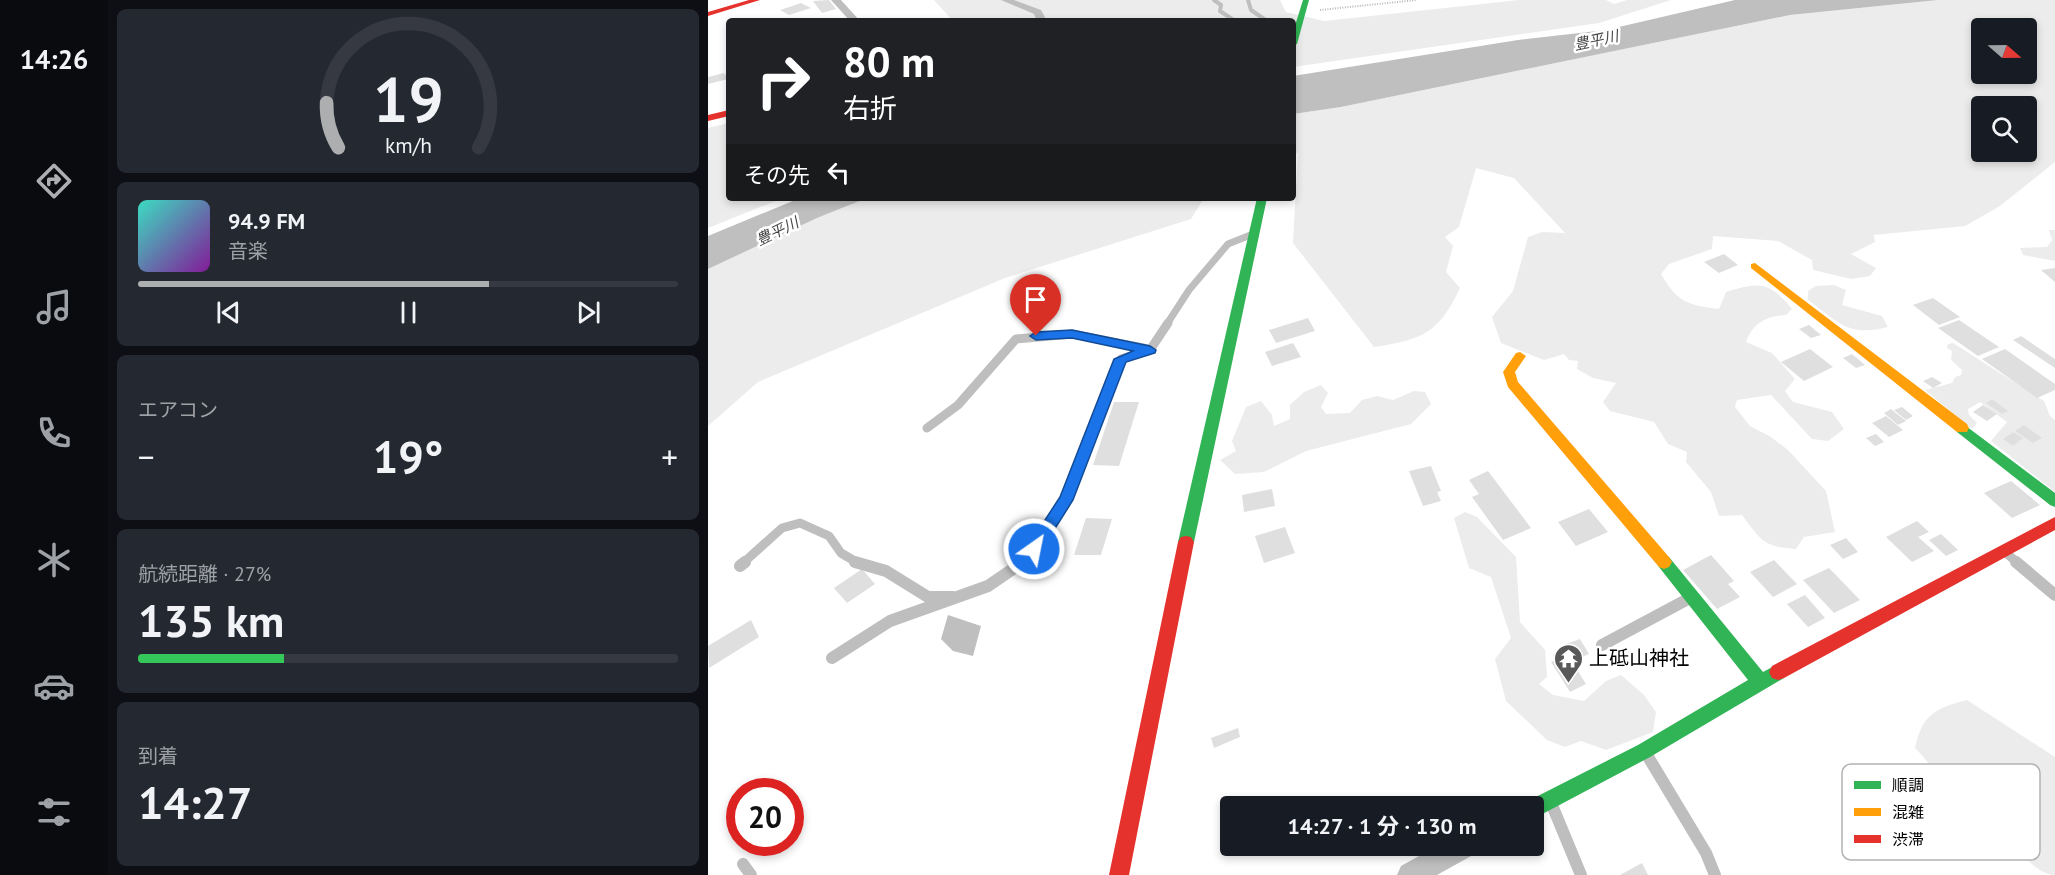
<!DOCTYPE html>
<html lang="ja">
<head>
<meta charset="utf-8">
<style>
  :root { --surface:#171b24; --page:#242831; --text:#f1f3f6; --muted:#9ea1a6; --line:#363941; --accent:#adaeaf }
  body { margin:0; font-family:"PT Sans","Noto Sans JP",sans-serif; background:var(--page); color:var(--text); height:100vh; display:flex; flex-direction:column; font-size:22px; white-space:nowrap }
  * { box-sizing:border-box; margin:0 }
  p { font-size:20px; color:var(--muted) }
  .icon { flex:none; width:33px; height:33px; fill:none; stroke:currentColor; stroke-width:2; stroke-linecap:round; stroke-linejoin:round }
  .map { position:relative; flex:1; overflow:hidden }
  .side { display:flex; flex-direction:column; gap:9px; padding:9px; background:#0d0f14; width:600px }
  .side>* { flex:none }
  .guide { position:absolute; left:18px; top:18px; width:570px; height:183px; border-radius:6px; box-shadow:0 3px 9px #0003; background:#202124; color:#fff; overflow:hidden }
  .needle { width:39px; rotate:110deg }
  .controls { position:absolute; left:1263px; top:18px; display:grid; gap:12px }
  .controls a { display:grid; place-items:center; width:66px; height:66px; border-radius:6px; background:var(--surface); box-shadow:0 3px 9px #0003; font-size:30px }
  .speed { position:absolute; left:18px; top:778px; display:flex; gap:12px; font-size:30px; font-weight:700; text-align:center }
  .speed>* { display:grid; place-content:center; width:78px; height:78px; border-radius:50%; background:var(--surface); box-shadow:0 3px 9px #0003; line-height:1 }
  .speed .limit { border:9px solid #d22; background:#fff; color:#111 }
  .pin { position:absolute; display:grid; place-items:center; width:51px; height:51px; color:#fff; margin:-62px -26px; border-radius:50% 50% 50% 0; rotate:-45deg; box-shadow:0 0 6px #0007 }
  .pin .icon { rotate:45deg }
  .me { position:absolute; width:66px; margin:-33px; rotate:33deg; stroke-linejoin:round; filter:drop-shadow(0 0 4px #0008) }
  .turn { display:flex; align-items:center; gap:21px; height:126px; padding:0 18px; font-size:27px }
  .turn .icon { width:78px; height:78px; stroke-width:2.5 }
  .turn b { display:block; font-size:42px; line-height:51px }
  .then { display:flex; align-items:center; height:57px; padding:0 18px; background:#0003; gap:12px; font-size:22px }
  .big { font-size:45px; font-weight:700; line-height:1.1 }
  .side .widget { flex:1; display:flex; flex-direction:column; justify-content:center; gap:9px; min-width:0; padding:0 21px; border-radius:9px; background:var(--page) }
  .side .dial { align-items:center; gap:0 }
  .dial svg { height:156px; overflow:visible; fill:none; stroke:var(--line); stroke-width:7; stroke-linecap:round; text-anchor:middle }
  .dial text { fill:var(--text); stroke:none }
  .song { display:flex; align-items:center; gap:18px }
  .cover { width:72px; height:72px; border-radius:9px; background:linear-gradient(135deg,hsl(170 70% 55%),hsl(290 70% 35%)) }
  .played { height:6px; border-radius:3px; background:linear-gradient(90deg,var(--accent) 65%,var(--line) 65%) }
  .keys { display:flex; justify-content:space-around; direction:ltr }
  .heat { display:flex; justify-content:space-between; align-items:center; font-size:33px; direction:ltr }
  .charge { height:9px; border-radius:4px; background:linear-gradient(90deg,#34c759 27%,var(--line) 0) }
  .trip { position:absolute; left:512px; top:796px; width:324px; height:60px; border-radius:6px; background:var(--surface); box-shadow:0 3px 9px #0003; font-weight:700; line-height:60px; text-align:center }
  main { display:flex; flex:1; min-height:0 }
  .tabs { display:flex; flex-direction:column; width:108px; justify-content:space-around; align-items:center; background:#090b0e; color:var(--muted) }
  .tabs .icon { width:42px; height:42px }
  .tabs .selected { color:var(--accent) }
  .tabs b { font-size:27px; color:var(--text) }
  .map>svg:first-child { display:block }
</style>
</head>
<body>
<main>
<nav class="tabs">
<b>14:26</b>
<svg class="icon selected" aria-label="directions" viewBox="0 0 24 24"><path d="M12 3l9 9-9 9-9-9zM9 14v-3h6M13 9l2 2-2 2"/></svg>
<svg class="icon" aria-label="music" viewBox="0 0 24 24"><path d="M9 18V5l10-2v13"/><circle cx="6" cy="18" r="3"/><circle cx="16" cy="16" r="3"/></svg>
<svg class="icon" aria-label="phone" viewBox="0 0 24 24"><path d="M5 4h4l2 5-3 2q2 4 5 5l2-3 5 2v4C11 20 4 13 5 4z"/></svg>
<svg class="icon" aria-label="climate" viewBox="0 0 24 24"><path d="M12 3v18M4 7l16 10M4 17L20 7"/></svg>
<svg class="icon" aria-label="car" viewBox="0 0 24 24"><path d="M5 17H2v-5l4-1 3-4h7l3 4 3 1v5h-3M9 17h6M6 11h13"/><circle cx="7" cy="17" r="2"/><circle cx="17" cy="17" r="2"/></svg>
<svg class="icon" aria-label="filters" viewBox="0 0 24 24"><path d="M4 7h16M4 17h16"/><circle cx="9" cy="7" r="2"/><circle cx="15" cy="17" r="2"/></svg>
</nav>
<section class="side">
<div class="widget dial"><svg viewBox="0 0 100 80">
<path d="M14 69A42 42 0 1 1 86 69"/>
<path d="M14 69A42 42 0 0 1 8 46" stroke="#adaeaf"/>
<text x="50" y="56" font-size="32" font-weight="700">19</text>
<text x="50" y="72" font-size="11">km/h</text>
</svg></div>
<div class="widget">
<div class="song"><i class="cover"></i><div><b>94.9 FM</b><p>音楽</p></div></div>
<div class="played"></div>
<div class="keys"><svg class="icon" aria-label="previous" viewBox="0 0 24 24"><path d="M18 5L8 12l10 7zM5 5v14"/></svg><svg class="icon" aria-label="pause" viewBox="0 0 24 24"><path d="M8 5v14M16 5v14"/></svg><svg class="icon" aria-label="next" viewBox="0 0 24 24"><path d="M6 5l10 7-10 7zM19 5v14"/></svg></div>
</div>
<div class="widget"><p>エアコン</p>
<div class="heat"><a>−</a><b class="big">19°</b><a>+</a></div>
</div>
<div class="widget"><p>航続距離 · 27%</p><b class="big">135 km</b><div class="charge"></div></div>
<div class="widget"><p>到着</p><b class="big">14:27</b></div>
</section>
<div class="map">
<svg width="1347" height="875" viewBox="0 0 1347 875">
  <rect width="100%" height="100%" fill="#fff"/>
  <path fill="#ececec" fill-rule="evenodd" d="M226 0H572L578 12 616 21 811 0H898L906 4 919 0H963L891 23 585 67V21H245Z
    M1230 0H1347V162L1292 206 1257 226 1166 235 1167 242 1143 254 1168 268 1162 276 1143 279 1105 270 1104 260 1070 241 1005 236 1004 249 961 264 953 274C970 303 980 305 1011 309L1018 292C1051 282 1061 281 1084 309L1078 315C1058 316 1045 323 1038 342L1064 353 1087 379 1077 391 1085 402 1124 412 1136 429 1120 441 1104 439 1063 395 1029 400 1027 407 1042 426 1063 437 1080 450 1118 491 1127 532 1096 537 1088 549C1055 547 1053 540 1034 515L1011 516 1003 492 978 462 979 452 960 444 946 422 902 411 895 402 908 383 885 378 869 369 870 361 861 360 856 354 836 360 793 343 784 317 805 291 820 237 834 232 857 233 806 178 768 168 751 227 737 237 745 246 738 272 752 288C731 333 714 340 666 347L585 243 590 153 585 154V114L633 107 1082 15ZM1274 28H1318V74H1274ZM1274 106H1318V152H1274Z
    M21 123V198H75L0 228V128Z
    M159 198H496L483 219 297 278 50 382 0 426V269L109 218Z
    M1341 230H1347V261L1315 255 1312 248 1339 247 1344 240Z
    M1126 285 1138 290 1134 305 1174 316 1180 327C1139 337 1132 323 1100 300V291L1108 286Z
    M1245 343 1336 401 1342 416 1347 420V492L1283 441 1299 422 1272 402 1260 409 1261 415 1269 423 1264 429 1217 390 1244 383 1247 377 1253 375 1254 370 1243 360 1244 351 1239 348 1240 344Z
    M613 385 620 393 613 407 618 414 642 413 654 400 669 396 685 400 706 391 717 392 723 404 703 424 598 451 556 472 527 474 512 460 528 451 524 441 538 407 553 401 564 415 566 426 582 419V405L596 392Z
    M757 512 769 517 808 557 812 622 837 650 839 677 831 684 845 695 876 701 898 681 913 675 936 695 948 712 945 732 898 750 873 741 857 747 839 740 798 701 787 659 803 638 783 577 761 568 746 518Z
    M1259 700 1347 757V875C1319 875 1289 817 1272 797 1264 787 1246 787 1236 779 1225 770 1217 758 1207 748 1214 715 1227 708 1259 700Z"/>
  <path fill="#bfbfbf" d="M1027 0H1230L1082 15 633 107 585 114V76L810 40 898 30Z
    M92 198H159L109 218 0 269V236Z
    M240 615 273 626 265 656 245 651 233 639Z"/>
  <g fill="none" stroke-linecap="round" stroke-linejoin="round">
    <path stroke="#bfbfbf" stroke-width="4" d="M506 0 513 5 512 11 527 21
      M540 0 543 10 559 21"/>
  </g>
  <path fill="#dfdfdf" d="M121 0 128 9 114 13 105 1Z
    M93 3 103 8 81 15 72 10Z
    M16 73 20 79 0 84V77Z
    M1016 254 1030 265 1011 273 996 262Z
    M1347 268V282L1333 270Z
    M1225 298 1252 317 1231 325 1205 305Z
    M600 318 607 331 568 343 561 330Z
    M1251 320 1291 347 1270 356 1230 328Z
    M1101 325 1113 335 1103 338 1091 329Z
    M1313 336 1347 359V368L1305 340Z
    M585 343 593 357 564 366 557 352Z
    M1102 349 1125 367 1096 381 1073 362Z
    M1297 349 1347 384V390L1329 398 1274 359Z
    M1144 354 1157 365 1148 368 1135 358Z
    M1224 377 1234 383 1225 388 1215 381Z
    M1284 399 1300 411 1294 414 1278 403Z
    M406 402H431L411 466 385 465Z
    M1275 405 1289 414 1279 421 1265 412Z
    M1194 407 1205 416 1198 420 1186 410Z
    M1183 409 1198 421 1190 425 1176 413Z
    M1178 416 1195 430 1181 437 1164 423Z
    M1316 425 1334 438 1325 443 1307 431Z
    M1305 432 1315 438 1305 446 1295 439Z
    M1168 434 1176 442 1167 446 1158 438Z
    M723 466 733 491 729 492 733 501 715 506 701 471Z
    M780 471 823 528 795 540 764 497 771 494 761 480Z
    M1303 481 1332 505 1304 518 1276 493Z
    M564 489 567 506 536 512 534 495Z
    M881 509 900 532 868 546 850 522Z
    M378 518 404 519 393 555H366Z
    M1209 521 1221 532 1210 537 1226 551 1204 562 1178 537Z
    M577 527 587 553 556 563 547 536Z
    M1233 534 1250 550 1238 556 1221 540Z
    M1138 538 1150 552 1135 559 1122 545Z
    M1003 555 1026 581 1020 584 1032 597 1009 609 975 570Z
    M1066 560 1089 584 1065 597 1042 572Z
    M1121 568 1152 600 1126 613 1095 580Z
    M154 569 167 584 139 603 126 588Z
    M1097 595 1117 618 1100 627 1079 604Z
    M43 620 51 637 1 668 0 646Z
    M872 639 881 654 867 660 858 644Z
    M859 654 878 684 862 692 843 662Z
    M530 728 532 737 506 748 503 738Z
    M934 863 940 875H912Z"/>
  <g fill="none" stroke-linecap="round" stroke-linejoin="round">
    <path stroke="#b9b9b9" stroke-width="2" stroke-dasharray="1 1.5" stroke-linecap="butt" d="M612 10 709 0"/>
    <path stroke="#bebebe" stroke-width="7" d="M459 324 481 290 520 244 545 234"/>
    <path stroke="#bebebe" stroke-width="9" d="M219 428 250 405 308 339 364 334 440 349
      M1298 553 1310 563
      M35 563 74 528 92 523 121 536 133 553 150 563
      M314 563C365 507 386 428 413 359L442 350 460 323"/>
    <path stroke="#bebebe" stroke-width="12" d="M147 562 178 571 220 597H245
      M1308 562 1347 595
      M32 566 37 562
      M894 645 980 599
      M124 658 182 621 280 586 315 562
      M939 755 998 853 1007 875
      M844 805 873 875
      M35 864 43 875"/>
    <path fill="#bebebe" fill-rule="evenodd" d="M123 0H133L152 21H142Z
      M293 0H306L333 10 339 21H329L326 14Z
      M729 846H769L765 855 729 875H689L693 866Z"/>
    <path fill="#30b455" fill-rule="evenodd" d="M595 0H601L589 44 585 46V32Z
      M549 198H559L486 542 483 547 478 548 473 547 470 542Z
      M1254 423 1347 493V507L1342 505 1249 432 1247 428 1249 424Z
      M956 555 961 557 1055 672 1070 664 1076 666 1079 672 1076 678 942 757 825 819V807H816L818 802 930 745 1040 680 951 567 948 562 951 557Z"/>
    <path fill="#ff9f0a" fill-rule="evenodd" d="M1047 263 1259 424 1261 428 1259 432H1249L1043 268V264Z
      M812 352 818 356 807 372 810 382 961 557 964 562 961 567 956 569 951 567 800 387 795 372 808 353Z"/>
    <path fill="#e5322d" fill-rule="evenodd" d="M41 0H52L0 16V12Z
      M21 110V116L0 121V115Z
      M1347 517V530L1076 678 1070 680 1064 678 1061 672 1064 666Z
      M478 536 483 537 486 542 421 875H401L470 542 473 537Z"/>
  </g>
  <path fill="#1a73e8" stroke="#114b97" stroke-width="1.5" d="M364 330 442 346 448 350 447 353 418 362 365 500 331 554 326 556 318 549 352 497 406 359 425 351 364 338 328 340 322 336 328 332Z"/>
  <defs>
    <symbol id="temple-pin" viewBox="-11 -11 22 30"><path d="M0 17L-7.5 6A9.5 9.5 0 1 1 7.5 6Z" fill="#595959" stroke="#fff"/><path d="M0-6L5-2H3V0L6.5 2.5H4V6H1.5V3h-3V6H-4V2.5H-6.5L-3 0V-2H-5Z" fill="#fff"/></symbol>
  </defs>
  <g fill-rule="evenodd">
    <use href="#temple-pin" x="844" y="642" width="33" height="45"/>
  </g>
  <g text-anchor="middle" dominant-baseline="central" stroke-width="5" stroke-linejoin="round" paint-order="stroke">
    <g font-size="15" font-style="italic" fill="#444" stroke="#fff">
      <text transform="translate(888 40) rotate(-12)">豊平川</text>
      <text transform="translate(69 231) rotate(-26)">豊平川</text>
    </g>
    <g font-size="20" fill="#000" stroke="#fff" text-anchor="start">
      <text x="881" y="658">上砥山神社</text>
    </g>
  </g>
  <rect x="1134" y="764" width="198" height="96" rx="9" fill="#fff" stroke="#b2b2b2" stroke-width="1.5"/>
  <rect x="1146" y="781" width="27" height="8" fill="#30b455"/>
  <rect x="1146" y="808" width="27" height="8" fill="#ff9f0a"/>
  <rect x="1146" y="835" width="27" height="8" fill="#e5322d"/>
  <g font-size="16" fill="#000">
    <text x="1184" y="791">順調</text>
    <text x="1184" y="818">混雑</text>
    <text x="1184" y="845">渋滞</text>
  </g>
</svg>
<div class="controls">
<a><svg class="needle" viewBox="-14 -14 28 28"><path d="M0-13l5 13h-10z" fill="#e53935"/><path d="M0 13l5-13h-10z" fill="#9ea1a6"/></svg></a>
<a><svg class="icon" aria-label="search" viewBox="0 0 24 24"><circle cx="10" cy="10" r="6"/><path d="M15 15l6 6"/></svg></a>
</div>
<div class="speed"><div class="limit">20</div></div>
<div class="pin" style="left:328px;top:336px;background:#d93025"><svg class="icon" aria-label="arrive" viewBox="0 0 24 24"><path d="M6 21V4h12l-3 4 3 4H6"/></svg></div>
<svg class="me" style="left:326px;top:549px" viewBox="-20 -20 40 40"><circle r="17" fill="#1a73e8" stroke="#fff" stroke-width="3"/><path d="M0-11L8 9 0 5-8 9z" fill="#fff"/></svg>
<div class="trip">14:27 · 1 分 · 130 m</div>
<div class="guide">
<div class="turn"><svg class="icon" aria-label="right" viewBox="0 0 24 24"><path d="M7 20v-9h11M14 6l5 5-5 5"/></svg><div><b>80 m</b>右折</div></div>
<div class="then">その先<svg class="icon" aria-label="left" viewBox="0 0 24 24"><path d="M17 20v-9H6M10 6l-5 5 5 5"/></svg></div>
</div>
</div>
</main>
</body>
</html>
